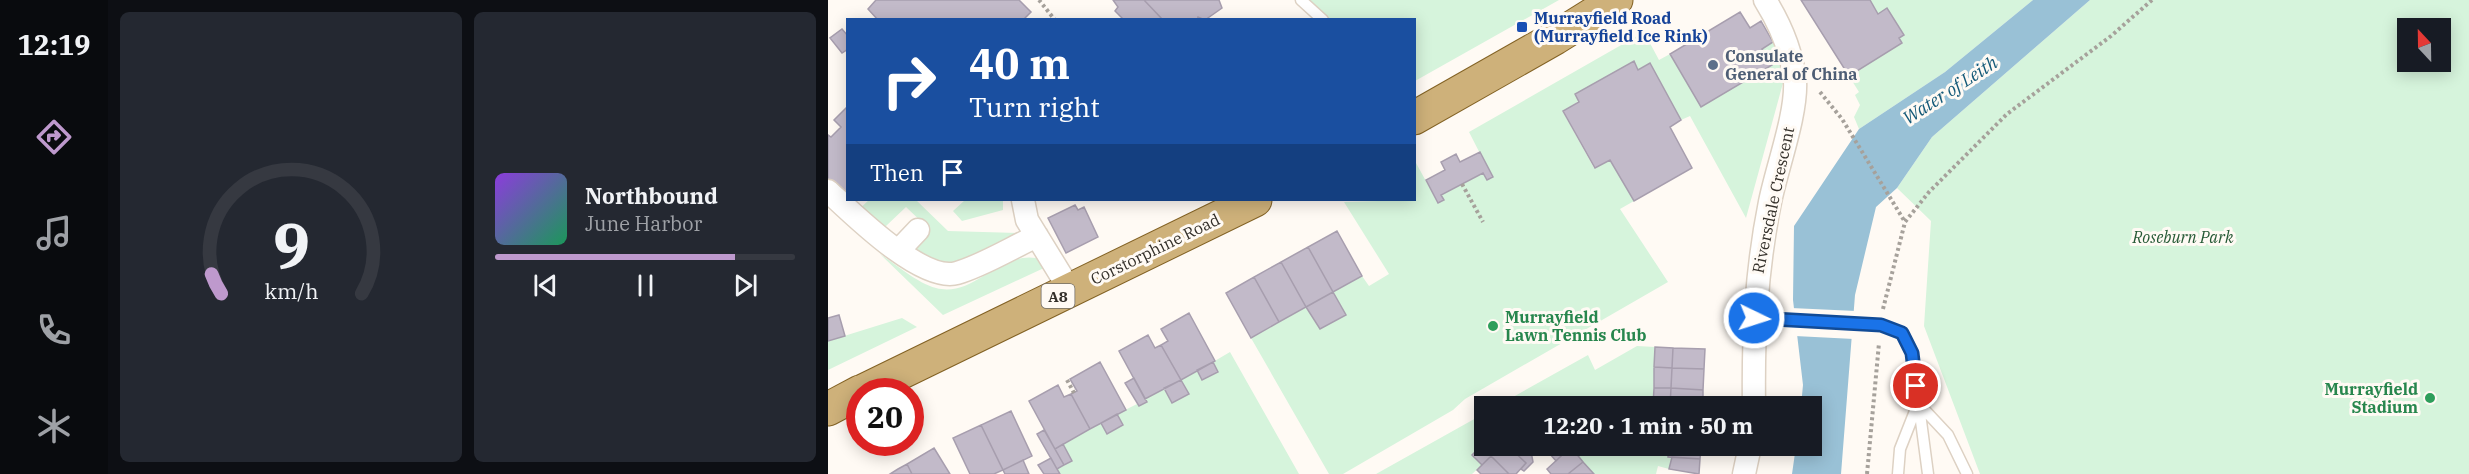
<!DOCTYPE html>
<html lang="en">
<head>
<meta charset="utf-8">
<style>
  :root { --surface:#171b24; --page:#242831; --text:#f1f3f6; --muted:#9ea1a6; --line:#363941; --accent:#be99cd }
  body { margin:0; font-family:"IBM Plex Serif",serif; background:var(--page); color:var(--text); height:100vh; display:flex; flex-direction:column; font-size:22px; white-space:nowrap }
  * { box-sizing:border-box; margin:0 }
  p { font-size:20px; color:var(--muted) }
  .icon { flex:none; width:33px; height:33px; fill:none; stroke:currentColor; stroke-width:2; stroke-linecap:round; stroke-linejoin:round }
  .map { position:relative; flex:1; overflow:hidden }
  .details { display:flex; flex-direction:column; gap:12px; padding:12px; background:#0d0f14; width:720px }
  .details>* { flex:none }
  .top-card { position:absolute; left:18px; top:18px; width:570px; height:183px; border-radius:0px; box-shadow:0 3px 15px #0003; background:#1a4fa0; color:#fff; overflow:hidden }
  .needle { width:39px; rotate:338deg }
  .fabs { position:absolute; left:1569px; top:18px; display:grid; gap:12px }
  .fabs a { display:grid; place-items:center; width:54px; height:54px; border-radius:0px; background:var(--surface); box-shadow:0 3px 15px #0003; font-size:30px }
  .speed { position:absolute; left:18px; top:378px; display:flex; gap:12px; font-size:30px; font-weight:700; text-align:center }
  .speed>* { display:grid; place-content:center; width:78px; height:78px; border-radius:50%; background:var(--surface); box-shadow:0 3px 15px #0003; line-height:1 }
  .speed .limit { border:9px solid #d22; background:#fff; color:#111 }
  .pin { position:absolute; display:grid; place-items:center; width:51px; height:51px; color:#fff; margin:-26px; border:3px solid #fff; border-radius:50%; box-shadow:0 2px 6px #0007 }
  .me { position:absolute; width:66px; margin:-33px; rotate:94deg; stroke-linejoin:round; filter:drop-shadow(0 0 4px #0008) }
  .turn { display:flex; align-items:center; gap:21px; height:126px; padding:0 24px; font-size:27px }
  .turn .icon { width:78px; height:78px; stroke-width:2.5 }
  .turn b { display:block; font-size:42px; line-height:51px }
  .then { display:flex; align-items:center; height:57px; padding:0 24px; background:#0003; gap:12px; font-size:22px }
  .details .widget { flex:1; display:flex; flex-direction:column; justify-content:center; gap:9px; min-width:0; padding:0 21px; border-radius:9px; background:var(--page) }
  .details .dial { align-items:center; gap:0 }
  .dial svg { height:156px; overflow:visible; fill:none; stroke:var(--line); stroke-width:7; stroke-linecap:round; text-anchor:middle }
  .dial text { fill:var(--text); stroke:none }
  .song { display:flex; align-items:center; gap:18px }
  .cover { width:72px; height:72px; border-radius:9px; background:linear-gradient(135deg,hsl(270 70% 55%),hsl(150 70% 35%)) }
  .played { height:6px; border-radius:3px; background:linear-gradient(90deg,var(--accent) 80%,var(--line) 80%) }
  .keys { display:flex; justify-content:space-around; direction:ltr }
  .details .tiles { flex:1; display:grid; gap:12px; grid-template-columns:repeat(2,1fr) }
  .trip { position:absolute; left:646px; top:396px; width:348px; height:60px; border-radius:0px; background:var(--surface); box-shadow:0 3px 15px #0003; font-weight:800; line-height:60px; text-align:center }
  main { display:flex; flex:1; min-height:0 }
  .tab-bar { display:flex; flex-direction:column; width:108px; justify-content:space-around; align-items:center; background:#090b0e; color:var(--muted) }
  .tab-bar .icon { width:42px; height:42px }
  .tab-bar .current { color:var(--accent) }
  .tab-bar b { font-size:27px; color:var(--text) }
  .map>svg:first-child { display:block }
</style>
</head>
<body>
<main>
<nav class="tab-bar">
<b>12:19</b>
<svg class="icon current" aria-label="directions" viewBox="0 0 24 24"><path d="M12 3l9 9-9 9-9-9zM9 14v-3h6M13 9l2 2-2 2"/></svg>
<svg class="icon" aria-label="music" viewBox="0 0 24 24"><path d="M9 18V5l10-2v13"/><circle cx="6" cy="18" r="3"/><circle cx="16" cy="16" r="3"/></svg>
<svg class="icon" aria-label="phone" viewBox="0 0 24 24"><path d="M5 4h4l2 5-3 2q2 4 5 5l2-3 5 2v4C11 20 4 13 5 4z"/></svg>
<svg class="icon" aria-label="climate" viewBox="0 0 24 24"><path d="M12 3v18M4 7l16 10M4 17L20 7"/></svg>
</nav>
<section class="details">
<div class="tiles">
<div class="widget dial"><svg viewBox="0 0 100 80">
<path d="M14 69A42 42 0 1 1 86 69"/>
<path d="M14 69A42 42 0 0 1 9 59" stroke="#be99cd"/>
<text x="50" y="56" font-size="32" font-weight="700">9</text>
<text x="50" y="72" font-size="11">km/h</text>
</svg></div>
<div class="widget">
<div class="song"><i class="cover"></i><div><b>Northbound</b><p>June Harbor</p></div></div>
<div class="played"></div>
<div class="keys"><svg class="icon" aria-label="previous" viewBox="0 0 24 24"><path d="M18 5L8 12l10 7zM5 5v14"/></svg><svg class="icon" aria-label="pause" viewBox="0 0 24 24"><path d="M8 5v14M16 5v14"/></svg><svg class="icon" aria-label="next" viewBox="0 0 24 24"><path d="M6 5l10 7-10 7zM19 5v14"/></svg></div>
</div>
</div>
</section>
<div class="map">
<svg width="1641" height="474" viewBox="0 0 1641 474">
  <rect width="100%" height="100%" fill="#fffaf4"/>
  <path fill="#d6f4dc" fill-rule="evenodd" d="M475 0H731L587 81 586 20 499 19Z
    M1042 0H1205L1117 72 1031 129 1026 117 1032 105 1027 95 1031 92 1021 76 1074 43 1071 38 1076 35 1059 8 1050 14Z
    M1262 0H1641V474H1152L1096 326 1103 221 1069 188 1104 137ZM1580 28H1612V62H1580Z
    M816 32 831 60 842 54 873 106 943 64 934 49 945 42 952 55 955 83 918 218 862 116 853 120 822 64 810 70 806 62 735 112 766 168 782 160 806 201 792 209 840 282 637 399 625 410 515 474H501L423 338 478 307 492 329 518 315 505 292 534 276 541 286 561 274 516 202 586 200 588 163 610 203 616 200 613 195 655 173 659 180 664 177 641 132Z
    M41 200H88L120 231 194 233 137 261 108 263 84 248 101 229 78 207 58 226 49 229 30 210Z
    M137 200H175V210L134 221 125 211Z
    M52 254C69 265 89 283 108 288 145 298 171 252 208 258L216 268 115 315Z
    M74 318 89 327 0 370V341Z
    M809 346 827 347 825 406H669L760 355 767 370Z
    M402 352 471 474H232L229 469 244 461 235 444 273 423 280 434 295 425 289 414 309 404 311 406 319 402 317 399 369 370 374 380 389 372 385 362Z
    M657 413V446H673L663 456 652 446 644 455 654 465 644 474H548Z
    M735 446H841L840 457H844L841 469 830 466 828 474H766L743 448 739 450Z"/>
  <path fill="#99c1d6" d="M1205 0H1262L1104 137 1069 188 1048 207 1027 295 1013 474H964L968 446H984V406H973L975 385 965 300 966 226 1031 129 1117 72Z"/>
  <path fill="#fffaf4" d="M963 308 1028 311 1026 339 967 336Z"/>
  <path fill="#c2bac9" stroke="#a79eae" stroke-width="1.5" d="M48 0H191L203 12 195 20H50L40 9Z
    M285 0H316L335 20H296L287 11 290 7Z
    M316 0H391L394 8 377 20 370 17 369 20H335Z
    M973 0H1042L1050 14 1059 8 1076 35 1071 38 1074 43 1021 76Z
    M912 12 922 28 933 21 945 42 934 49 944 65 873 107 842 54Z
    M14 29 20 36V49L14 53 2 38Z
    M806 61 810 70 822 63 853 120 842 127 864 168 806 201 782 160 767 168 735 111 751 102 747 94Z
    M20 106V199L0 180V135L3 137 13 127 6 120Z
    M652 152 665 177 659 180 655 173 613 195 616 200 610 203 598 180 617 170 613 162 628 154 632 162Z
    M247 205 250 210 256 207 270 237 238 253 220 218Z
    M509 231 534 276 505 292 480 247Z
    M480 247 505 292 478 307 453 262Z
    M453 262 478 307 451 322 426 277Z
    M426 277 451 322 423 338 398 293Z
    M505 292 518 315 492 329 478 307Z
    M361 313 387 361 353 380 333 345 340 341 333 329Z
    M11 315 17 336 0 341V318Z
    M320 335 327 348 333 345 353 380 317 399 291 351Z
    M827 347 845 348 844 368 826 367Z
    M845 348 877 349 876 369 844 368Z
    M272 362 298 410 262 429 243 394 249 391 242 379Z
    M385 362 390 372 374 380 369 370Z
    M826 367 844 368 843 388H826Z
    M844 368 876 369 875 390 843 388Z
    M306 378 319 402 311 406 297 383Z
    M353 380 361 394 344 403 336 388Z
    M230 385 236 397 243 394 262 429 227 449 201 401Z
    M826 388H843L842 406H825Z
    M843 388 875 390V406H842Z
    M183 411 204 456 175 470 153 425Z
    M289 414 295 425 279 434 273 423Z
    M153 425 175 470 166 474H142L125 438Z
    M216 430 236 465 229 469 209 434Z
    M235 444 244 461 236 465 227 449Z
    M653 446 663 456 654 465 644 455Z
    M673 446H680L698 463 688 474H681L663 456Z
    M680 446H702L705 462 696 471 693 469 698 463Z
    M721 446H735L739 450 728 461 721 453Z
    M841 446 873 447 872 459 840 457Z
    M743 447 755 462 740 474H723L719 469Z
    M106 448 122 474H84L79 464Z
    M663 456 681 474H653L649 470Z
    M844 457 872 459 871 474 841 469Z
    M223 458 229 469 232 474H216L210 465Z
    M195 460 201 474H177L175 470Z
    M755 462 766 474H740Z
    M79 464 84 474H62L70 469Z"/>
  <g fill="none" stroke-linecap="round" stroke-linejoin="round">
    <defs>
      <path id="lane" d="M473 0 495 20
        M926 318 1053 325 1074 334 1084 353 1100 474
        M1090 403 1120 435 1139 474
        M1070 474 1072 449 1089 406"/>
      <path id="street" d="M0 191C25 214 94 283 129 273 154 266 185 247 209 236
        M195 200 199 220 242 290
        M71 250 90 230
        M926 406C925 336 928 272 942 202 949 167 969 114 967 81 964 52 952 24 937 0
        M916 474 922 446"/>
      <path id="primary" d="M586 118 727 38 788 0
        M33 392 427 200
        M0 409 32 392"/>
    </defs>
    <use href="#lane" stroke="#ddd1c3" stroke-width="13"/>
    <use href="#street" stroke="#ddd1c3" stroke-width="25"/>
    <use href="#primary" stroke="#836224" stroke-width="35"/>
    <path stroke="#a6a19b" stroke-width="4" stroke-dasharray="3 3" stroke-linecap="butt" d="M211 0 227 20
      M992 92 1014 119 1077 222
      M634 184 655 222
      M1055 309 1077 222 1101 192 1179 114 1283 36 1324 0
      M239 380 246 393
      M1039 474 1051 343"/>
    <use href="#lane" stroke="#fff" stroke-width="10"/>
    <use href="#street" stroke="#fff" stroke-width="22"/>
    <use href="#primary" stroke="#ceb17a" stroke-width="33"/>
  </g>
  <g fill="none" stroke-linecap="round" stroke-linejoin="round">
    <defs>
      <path id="route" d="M926 318 1053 325 1074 333 1084 353 1088 386"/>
    </defs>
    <use href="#route" stroke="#114b97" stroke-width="15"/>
    <use href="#route" stroke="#1a73e8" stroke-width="10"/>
  </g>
  <rect fill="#1a4fb4" stroke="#fffaf4" stroke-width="2" x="688" y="21" width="12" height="12" rx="3"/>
  <circle fill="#5c6f8a" stroke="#fffaf4" stroke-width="2" cx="885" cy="65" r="6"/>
  <g fill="#2e9e5b" stroke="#fffaf4" stroke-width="2">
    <circle cx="665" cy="326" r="6"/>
    <circle cx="1602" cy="398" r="6"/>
  </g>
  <g text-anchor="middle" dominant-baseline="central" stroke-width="6" stroke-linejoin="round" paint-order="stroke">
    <rect fill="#fffaf4" stroke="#706c66" stroke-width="1.5" x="213.5" y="284" width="33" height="24" rx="4.5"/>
    <g font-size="15" font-weight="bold" fill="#332f29">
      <text x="230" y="296">A8</text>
    </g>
    <g font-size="16" font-weight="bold" fill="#164399" stroke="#fffaf4" text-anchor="start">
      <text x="706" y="18">Murrayfield Road<tspan x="706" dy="18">(Murrayfield Ice Rink)</tspan></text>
    </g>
    <g font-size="16" font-weight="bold" fill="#4e5e75" stroke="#fffaf4" text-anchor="start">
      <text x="897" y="56">Consulate<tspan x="897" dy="18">General of China</tspan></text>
    </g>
    <g font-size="16" fill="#332f29" stroke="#fffaf4">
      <text transform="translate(945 200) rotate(-78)">Riversdale Crescent</text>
      <text transform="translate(327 249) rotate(-26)">Corstorphine Road</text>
    </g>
    <g font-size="16" font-style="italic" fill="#255935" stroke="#fffaf4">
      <text x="1355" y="237">Roseburn Park</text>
    </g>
    <g font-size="16" font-weight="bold" fill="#27864d" stroke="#fffaf4" text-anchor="start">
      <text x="677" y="317">Murrayfield<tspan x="677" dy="18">Lawn Tennis Club</tspan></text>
      <text x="1590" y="389" text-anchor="end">Murrayfield<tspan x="1590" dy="18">Stadium</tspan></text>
    </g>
    <g font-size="18" font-style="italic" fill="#135978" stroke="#fffaf4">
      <text transform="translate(1122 90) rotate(-33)">Water of Leith</text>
    </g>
  </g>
</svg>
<div class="fabs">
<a><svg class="needle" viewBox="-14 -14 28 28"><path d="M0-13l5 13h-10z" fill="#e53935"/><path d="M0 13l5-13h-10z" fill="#9ea1a6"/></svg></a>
</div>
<div class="speed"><div class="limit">20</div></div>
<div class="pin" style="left:1088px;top:386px;background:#d93025"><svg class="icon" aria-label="arrive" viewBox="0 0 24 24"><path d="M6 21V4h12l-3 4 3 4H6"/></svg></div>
<svg class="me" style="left:926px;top:318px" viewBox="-20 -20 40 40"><circle r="17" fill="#1a73e8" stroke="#fff" stroke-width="3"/><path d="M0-11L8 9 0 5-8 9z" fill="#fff"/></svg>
<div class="trip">12:20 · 1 min · 50 m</div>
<div class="top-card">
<div class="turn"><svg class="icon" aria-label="right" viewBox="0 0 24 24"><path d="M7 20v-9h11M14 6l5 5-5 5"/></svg><div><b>40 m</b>Turn right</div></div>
<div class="then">Then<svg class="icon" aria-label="arrive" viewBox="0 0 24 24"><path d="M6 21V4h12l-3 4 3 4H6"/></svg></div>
</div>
</div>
</main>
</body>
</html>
